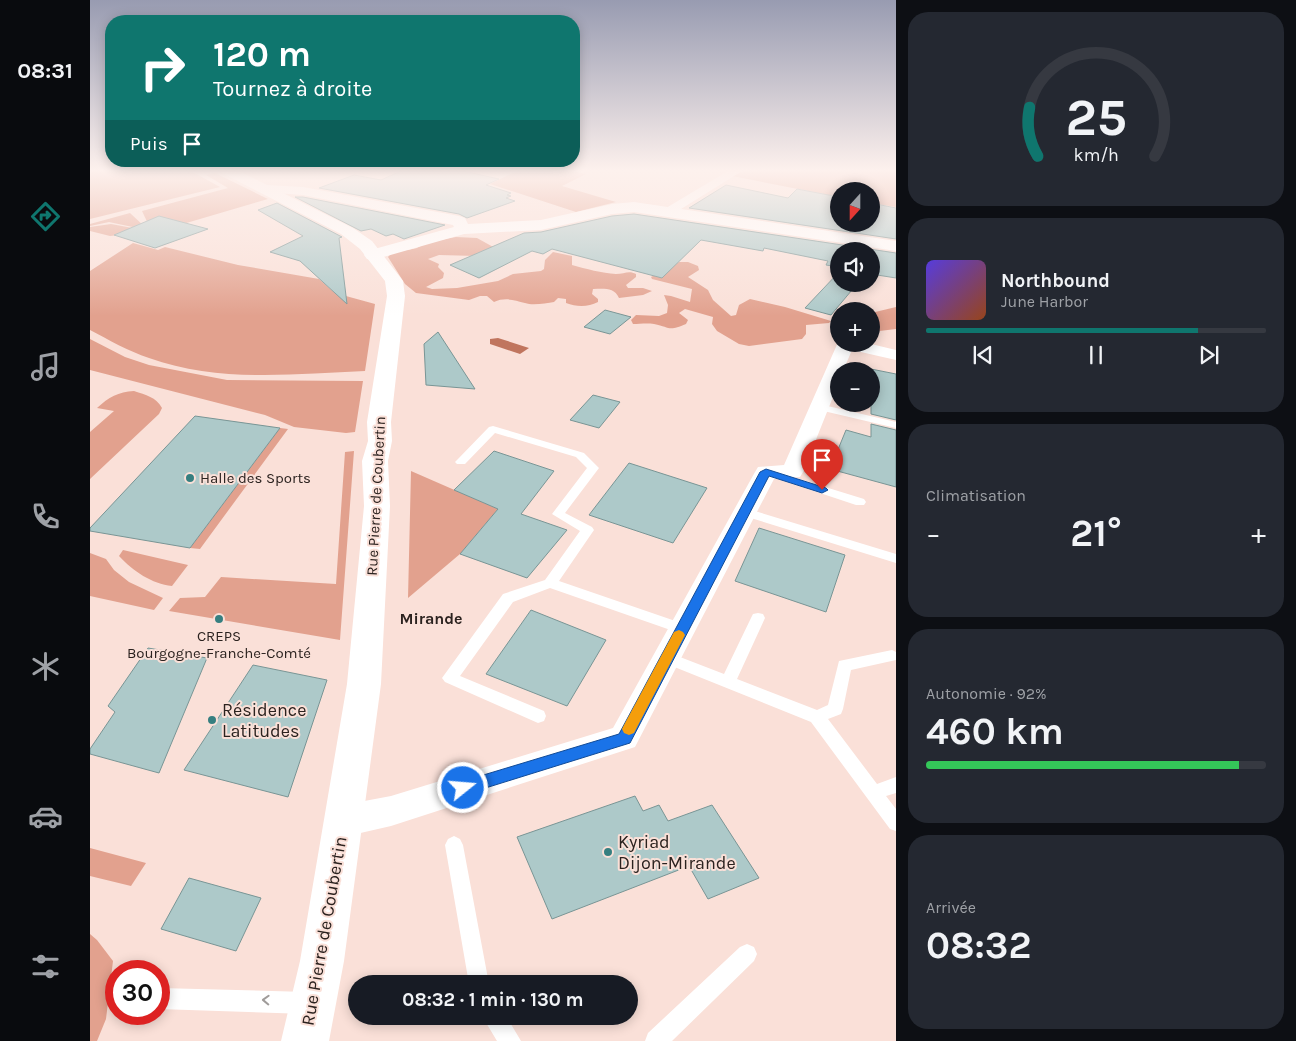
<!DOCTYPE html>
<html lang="fr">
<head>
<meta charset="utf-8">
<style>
  :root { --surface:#171b24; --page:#242831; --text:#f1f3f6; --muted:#9ea1a6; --line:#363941; --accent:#0f766e }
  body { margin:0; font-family:Karla,sans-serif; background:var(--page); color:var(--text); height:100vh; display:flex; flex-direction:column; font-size:19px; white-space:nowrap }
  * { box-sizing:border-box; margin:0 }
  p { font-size:16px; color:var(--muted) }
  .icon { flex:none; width:28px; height:28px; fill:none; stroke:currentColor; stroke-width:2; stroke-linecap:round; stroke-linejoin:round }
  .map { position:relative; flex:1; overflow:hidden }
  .drawer { display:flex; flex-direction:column; gap:12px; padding:12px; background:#0d0f14; width:400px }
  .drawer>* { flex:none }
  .hud { position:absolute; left:15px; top:15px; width:475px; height:152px; border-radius:20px; box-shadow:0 2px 12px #0003; background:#0f766e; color:#fff; overflow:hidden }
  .needle { width:32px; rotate:201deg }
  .tools { position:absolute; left:740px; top:182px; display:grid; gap:10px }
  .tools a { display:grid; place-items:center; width:50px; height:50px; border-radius:50%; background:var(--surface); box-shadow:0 2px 12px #0003; font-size:25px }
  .speed { position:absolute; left:15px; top:960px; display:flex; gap:10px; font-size:25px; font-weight:700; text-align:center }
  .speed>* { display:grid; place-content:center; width:65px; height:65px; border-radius:50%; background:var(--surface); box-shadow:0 2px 12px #0003; line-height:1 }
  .speed .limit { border:8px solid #d22; background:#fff; color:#111 }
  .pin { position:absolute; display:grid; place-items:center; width:42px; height:42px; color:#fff; margin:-51px -21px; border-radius:50% 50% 50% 0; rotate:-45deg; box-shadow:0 0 5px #0007 }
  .pin .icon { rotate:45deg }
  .me { position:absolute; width:55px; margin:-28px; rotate:73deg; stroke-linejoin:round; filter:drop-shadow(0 0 4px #0008) }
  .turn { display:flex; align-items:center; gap:18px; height:105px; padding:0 25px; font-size:22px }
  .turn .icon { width:65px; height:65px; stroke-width:2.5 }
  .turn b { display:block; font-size:35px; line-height:42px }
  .then { display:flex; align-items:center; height:48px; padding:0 25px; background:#0003; gap:10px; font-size:19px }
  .big { font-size:38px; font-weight:700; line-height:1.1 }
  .drawer .tile { flex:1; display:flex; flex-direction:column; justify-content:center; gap:8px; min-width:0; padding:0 18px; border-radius:20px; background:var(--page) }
  .drawer .dial { align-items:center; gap:0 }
  .dial svg { height:130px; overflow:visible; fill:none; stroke:var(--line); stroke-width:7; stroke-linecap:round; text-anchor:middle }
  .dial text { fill:var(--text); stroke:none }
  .song { display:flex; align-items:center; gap:15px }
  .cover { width:60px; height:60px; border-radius:8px; background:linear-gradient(135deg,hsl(250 70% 55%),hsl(20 70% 35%)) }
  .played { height:5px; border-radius:2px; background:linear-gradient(90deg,var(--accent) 80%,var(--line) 80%) }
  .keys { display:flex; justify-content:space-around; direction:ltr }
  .heat { display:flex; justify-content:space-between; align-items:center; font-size:28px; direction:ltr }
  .charge { height:8px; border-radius:4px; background:linear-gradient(90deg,#34c759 92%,var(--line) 0) }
  .trip { position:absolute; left:258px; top:975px; width:290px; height:50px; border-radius:25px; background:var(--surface); box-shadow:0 2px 12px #0003; font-weight:700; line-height:50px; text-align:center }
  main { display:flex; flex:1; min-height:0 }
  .tabs { display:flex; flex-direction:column; width:90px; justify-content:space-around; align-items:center; background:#090b0e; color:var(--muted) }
  .tabs .icon { width:35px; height:35px }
  .tabs .current { color:var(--accent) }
  .tabs b { font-size:22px; color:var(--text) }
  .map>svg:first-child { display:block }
</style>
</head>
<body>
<main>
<nav class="tabs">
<b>08:31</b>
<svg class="icon current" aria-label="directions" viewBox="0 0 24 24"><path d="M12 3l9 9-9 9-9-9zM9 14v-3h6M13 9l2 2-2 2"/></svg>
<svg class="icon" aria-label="music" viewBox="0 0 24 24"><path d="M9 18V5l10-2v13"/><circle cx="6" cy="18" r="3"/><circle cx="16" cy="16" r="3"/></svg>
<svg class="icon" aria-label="phone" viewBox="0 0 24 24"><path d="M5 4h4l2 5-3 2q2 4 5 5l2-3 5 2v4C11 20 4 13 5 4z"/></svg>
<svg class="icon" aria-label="climate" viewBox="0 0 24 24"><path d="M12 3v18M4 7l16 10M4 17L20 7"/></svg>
<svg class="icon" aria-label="car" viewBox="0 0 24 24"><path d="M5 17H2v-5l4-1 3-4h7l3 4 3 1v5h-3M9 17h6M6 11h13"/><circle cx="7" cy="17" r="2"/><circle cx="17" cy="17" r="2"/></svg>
<svg class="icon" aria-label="filters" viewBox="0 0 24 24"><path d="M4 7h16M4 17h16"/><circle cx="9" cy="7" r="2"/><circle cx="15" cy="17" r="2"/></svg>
</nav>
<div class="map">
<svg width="806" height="1041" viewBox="0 0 806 1041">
  <rect width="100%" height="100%" fill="#fae0d8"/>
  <path fill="#e2a18e" d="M0 171H101L130 187 0 219Z
    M427 171H483L496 174 472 186 526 202 486 212 400 184Z
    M651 171H806V207L781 203V191H749V197L642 176Z
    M125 173 178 199 76 229 61 230 52 211 138 188 116 175Z
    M40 213 55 227 52 229 19 222 0 226V224Z
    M21 224 48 229 47 233 20 236 0 231V227Z
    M366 237 387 238 405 248 387 256 349 255 338 259 349 264 348 267 354 273 353 278 336 287 342 289 367 288 408 281 423 274 451 271 454 269 455 260 463 252 482 256V265C496 269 512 273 526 274 534 274 539 270 546 274V277L536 285 538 288H553L562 291 553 295 529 298C524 287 514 289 503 289L502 294 508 299V302C498 307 487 307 476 303V299L468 298 464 302C456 303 443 306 435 303 424 300 415 297 404 302L397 296H390L379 300 326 293 315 284 298 257C307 246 325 254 334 243Z
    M43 243 68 250 75 247 148 265 229 279 245 293 285 304 275 371C203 374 128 383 59 358 38 351 19 340 0 330V271Z
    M589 262H598L608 266 609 270 598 277 618 290 623 300 641 316 646 315 649 305 660 299 695 307 741 321 739 323 716 325V334L712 339 659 346 649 344 627 331 622 324 623 317 595 309 589 313 598 320 596 324C578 332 580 327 564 324 557 323 549 324 543 324L541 320 546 315 569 316 577 313 578 305 574 295 581 296 600 302 602 289 562 279 561 277Z
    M806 307V329L781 332V313Z
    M0 339 35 357 59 365 137 380 273 381 265 432 256 433 204 427 175 415 0 370Z
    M44 391C56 395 66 397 72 408L69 414 0 479V432L24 411 7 408C19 397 28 392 44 391Z
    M190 428 198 429 110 549 100 548Z
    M264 451 250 640 79 611 90 598 115 597 131 577 246 584 255 452Z
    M321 471 408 509 370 554 318 598Z
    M33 550 98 565 82 586C62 584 43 571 29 556Z
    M0 553 16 559 24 570 39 582 73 598 64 610 0 596Z
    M0 848 56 863 41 886 0 876Z
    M0 934 7 940 23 961 16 1019 7 1041H0Z"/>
  <path fill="#c0755e" d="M408 338 439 348 430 354 400 344V339Z"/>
  <path fill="#adc9c9" stroke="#799595" d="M311 171H373L409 179 396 185 421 193 417 195 421 196 416 198 425 201 377 218 369 214 229 188 264 175 291 180Z
    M636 185 698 198 707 189 749 197V224H781V203L806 208V239L599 208Z
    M205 197H213L355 225 314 239 303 234 296 236 281 229 271 231Z
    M187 203 252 237 249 238 257 304 210 261 180 252 213 236 168 210Z
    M544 214 806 253V278L781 274V251H749V267L736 265 738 261 674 248 673 251 611 240 572 278 462 249 453 254 442 251 389 278 360 265 434 233 451 232 522 216Z
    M69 216 118 229 65 248 24 235Z
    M749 272V284H767L741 315 715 308Z
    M515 310 541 317 520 334 494 327Z
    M348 332 385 389 336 385 334 344Z
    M781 369 806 374V420L781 414Z
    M503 395 530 402 509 428 480 420Z
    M105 416 190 428 100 548 0 531V528Z
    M781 424 806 430V487L740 469 756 430 781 437Z
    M404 451 464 471 431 514 477 530 437 578 370 554 408 509 364 490Z
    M539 463 617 488 583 543 499 515Z
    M669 528 755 555 736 612 645 581Z
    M441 610 516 640 477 706 396 674Z
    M58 648 117 658 69 773 0 754V749L25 712 18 706Z
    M163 665 237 680 198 797 94 770Z
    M545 796 553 811 569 805 578 821 622 805 669 878 618 899 599 866 462 919 427 837Z
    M99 878 171 898 146 951 71 929Z"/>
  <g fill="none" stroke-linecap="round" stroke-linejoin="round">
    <path fill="#fff" fill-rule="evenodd" d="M729 404 806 422V428L725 409 724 407Z
      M403 426 494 453 509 468 475 513 502 527 504 530 469 581 597 625 599 629 597 633 592 634 460 588 423 602 370 676 454 711 456 716 454 721 448 723 355 682 352 678 413 594 455 580 490 531 462 514 497 468 486 457 405 433 375 464H367L365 462 367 460 399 427Z
      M680 470 774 499 776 502 774 505H766L676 475 674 473Z
      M655 508 806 554V563L651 515 649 512Z
      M668 613 673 614 675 618 647 679 727 710 738 705 749 661 802 650 806 652V660L761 670 753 709 751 714 738 719 787 784 806 777V793L796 796 806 809V831L800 829 721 722 572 662 570 658 572 654 577 652 634 674 661 618 663 614Z
      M364 836 370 839 373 845 399 984H379L355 845 358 839Z
      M657 944 664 947 667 954 664 961 582 1041H555L558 1033 650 947Z
      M69 988 217 992 224 996 228 1003 224 1010 217 1014 69 1009Z
      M392 1016H416L431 1041H407Z"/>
    <path fill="#fff" fill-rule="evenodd" d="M638 171H652L583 214 578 215 571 211Z
      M749 340V344H781L806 350V360L762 350 753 371H749V382L713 472 710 477 684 479 545 747 301 826 253 837 241 832 236 821 241 810 253 805 301 796 523 728 665 472 668 467 694 465Z"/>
    <path fill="#fff" fill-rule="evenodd" d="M176 185 213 187 369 216 375 218 378 224 451 220 522 204 544 202 806 241V251L544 212 522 214 451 230 374 234 283 260 277 259 274 255 277 251 364 227 363 225 213 195 171 192 169 189 171 186Z"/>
    <path fill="#fff" fill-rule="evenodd" d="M132 171H149L263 228 282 241 310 277 313 281 315 296 301 422 302 441 298 461 300 506 291 684 254 961 239 1041H191L210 961 257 684 274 506 272 461 278 441 277 422 297 296 295 281 270 249 251 234 134 174Z"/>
  </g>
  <defs><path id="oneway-chevron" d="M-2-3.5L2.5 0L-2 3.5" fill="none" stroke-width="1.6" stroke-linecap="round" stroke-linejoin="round" transform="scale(1.25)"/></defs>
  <use stroke="#a09c9a" href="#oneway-chevron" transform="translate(176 1000) rotate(-178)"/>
  <linearGradient id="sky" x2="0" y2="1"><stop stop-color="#989bb1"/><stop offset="0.54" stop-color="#fdf1ed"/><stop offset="1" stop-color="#fdf1ed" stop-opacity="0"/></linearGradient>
  <rect width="806" height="316" fill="url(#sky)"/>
  <path fill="#1a73e8" stroke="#114b97" d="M676 469 736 488 738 490 732 493 679 476 540 743 373 795 367 793 365 788 367 783 529 734 670 472Z"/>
  <path fill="#f59e0b" d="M589 630 593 632 595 635 544 733 539 735 534 733 532 729 534 725 584 632Z"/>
  <g fill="#367f80" stroke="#fae0d8" stroke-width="2">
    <circle cx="100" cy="478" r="5"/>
    <circle cx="129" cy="619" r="5"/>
    <circle cx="122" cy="720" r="5"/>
    <circle cx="518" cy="852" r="5"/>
  </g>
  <g text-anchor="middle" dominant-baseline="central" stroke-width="4" stroke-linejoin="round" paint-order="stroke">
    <g font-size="15" fill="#2b221f" stroke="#fae0d8" text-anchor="start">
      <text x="110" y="478">Halle des Sports</text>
      <text x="129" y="636" text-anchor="middle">CREPS<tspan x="129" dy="17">Bourgogne-Franche-Comté</tspan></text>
    </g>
    <g font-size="15" fill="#2b221f" stroke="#fae0d8">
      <text transform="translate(286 496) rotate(-87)">Rue Pierre de Coubertin</text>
    </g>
    <g font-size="16" font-weight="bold" fill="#2b221f" stroke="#fae0d8">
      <text x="341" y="618">Mirande</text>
    </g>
    <g font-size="18" fill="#2b221f" stroke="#fae0d8" text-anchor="start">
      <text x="132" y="710">Résidence<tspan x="132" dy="21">Latitudes</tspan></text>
      <text x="528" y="842">Kyriad<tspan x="528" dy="21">Dijon-Mirande</tspan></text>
    </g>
    <g font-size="18" fill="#2b221f" stroke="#fae0d8">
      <text transform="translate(234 931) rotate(-80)">Rue Pierre de Coubertin</text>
    </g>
  </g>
</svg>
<div class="tools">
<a><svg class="needle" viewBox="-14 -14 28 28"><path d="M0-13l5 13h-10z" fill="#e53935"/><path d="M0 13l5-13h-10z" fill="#9ea1a6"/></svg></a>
<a><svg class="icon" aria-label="sound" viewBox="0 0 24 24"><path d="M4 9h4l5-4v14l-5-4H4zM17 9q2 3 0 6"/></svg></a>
<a>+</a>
<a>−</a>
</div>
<div class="speed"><div class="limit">30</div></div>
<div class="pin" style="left:732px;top:490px;background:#d93025"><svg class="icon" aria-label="arrive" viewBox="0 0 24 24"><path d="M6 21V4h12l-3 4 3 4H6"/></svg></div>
<svg class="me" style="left:373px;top:788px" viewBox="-20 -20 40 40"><circle r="17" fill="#1a73e8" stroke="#fff" stroke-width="3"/><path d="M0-11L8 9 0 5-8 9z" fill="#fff"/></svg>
<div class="trip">08:32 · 1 min · 130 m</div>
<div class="hud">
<div class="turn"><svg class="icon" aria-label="right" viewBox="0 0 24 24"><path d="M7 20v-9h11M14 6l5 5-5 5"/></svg><div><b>120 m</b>Tournez à droite</div></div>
<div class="then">Puis<svg class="icon" aria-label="arrive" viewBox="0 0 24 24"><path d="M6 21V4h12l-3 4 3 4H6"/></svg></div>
</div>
</div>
<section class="drawer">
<div class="tile dial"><svg viewBox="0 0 100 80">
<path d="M14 69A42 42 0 1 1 86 69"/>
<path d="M14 69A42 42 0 0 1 9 39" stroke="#0f766e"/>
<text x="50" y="56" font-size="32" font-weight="700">25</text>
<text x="50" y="72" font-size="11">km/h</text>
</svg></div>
<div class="tile">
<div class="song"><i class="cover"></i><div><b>Northbound</b><p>June Harbor</p></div></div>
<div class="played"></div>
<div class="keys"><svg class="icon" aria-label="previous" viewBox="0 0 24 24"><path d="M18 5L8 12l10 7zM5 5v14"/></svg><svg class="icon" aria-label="pause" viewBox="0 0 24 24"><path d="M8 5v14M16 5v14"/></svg><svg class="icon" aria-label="next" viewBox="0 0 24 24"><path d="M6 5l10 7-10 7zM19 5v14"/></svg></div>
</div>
<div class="tile"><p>Climatisation</p>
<div class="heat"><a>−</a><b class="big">21°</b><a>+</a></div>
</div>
<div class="tile"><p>Autonomie · 92%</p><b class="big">460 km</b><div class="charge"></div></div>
<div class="tile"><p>Arrivée</p><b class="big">08:32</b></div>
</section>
</main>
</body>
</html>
